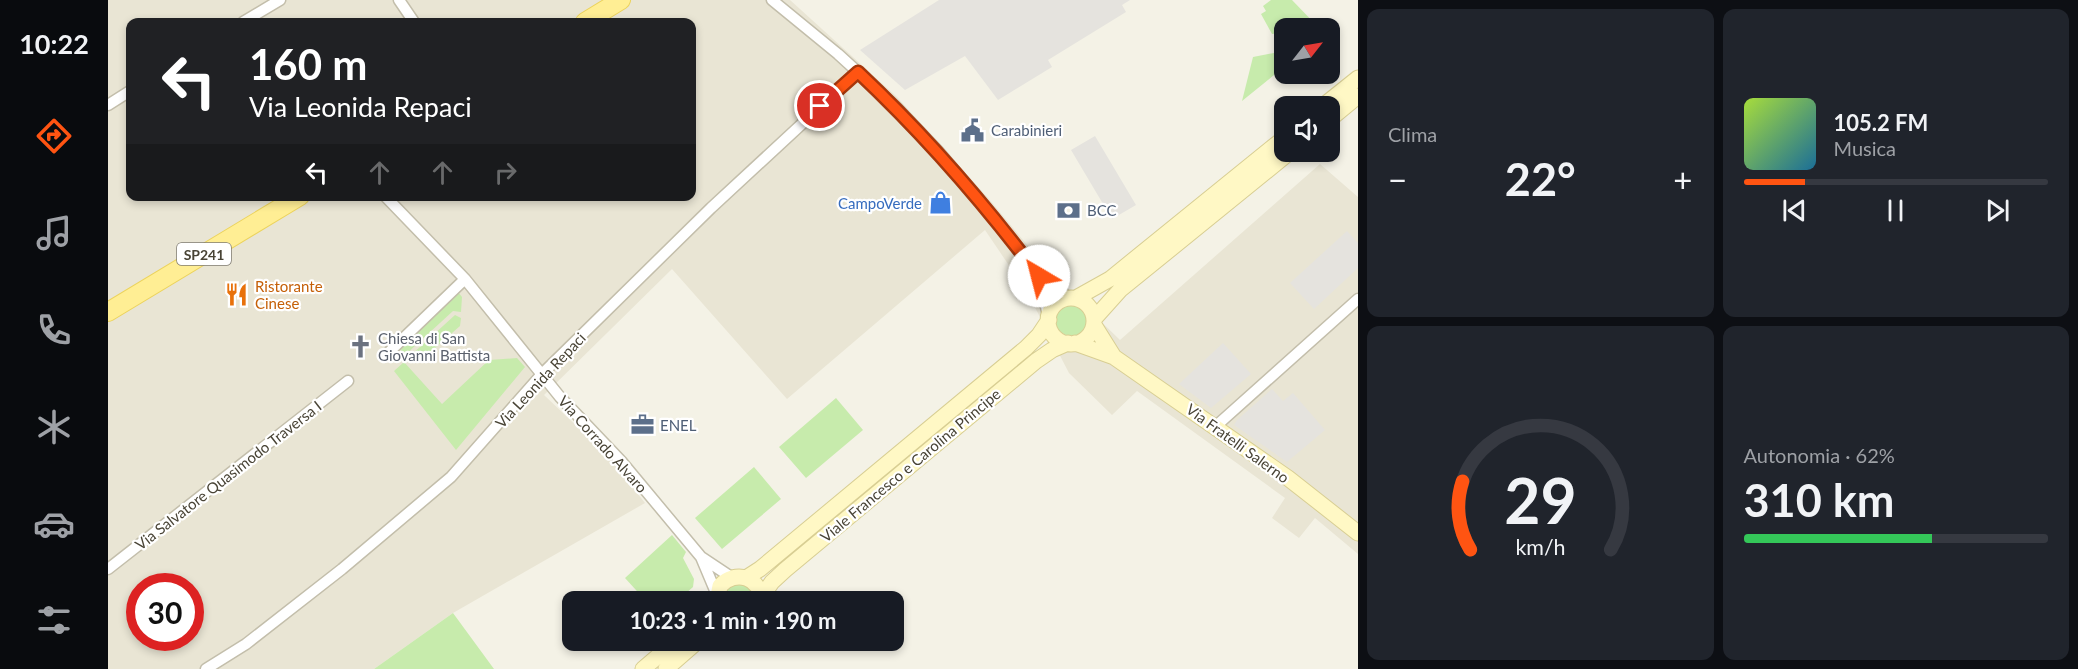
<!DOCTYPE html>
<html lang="it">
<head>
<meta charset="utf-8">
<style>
  :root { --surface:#171b24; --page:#20242c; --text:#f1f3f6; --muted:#9ea1a6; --line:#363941; --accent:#ff5412 }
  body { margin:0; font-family:Lato,sans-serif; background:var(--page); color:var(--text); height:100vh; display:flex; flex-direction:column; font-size:22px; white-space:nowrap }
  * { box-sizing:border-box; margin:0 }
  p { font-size:20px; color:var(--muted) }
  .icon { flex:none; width:33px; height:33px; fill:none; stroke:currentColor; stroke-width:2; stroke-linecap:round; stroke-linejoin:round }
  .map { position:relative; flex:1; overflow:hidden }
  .details { display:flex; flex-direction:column; gap:9px; padding:9px; background:#0d0f14; width:720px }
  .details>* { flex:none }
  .guide { position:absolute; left:18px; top:18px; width:570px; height:183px; border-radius:12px; box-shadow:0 3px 9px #0003; background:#202124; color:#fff; overflow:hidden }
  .needle { width:39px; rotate:59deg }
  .controls { position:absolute; left:1166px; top:18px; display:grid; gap:12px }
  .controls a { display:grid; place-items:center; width:66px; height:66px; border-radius:12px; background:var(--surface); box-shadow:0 3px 9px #0003; font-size:30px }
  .speed { position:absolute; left:18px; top:573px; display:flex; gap:12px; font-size:30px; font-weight:700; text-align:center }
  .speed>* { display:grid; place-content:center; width:78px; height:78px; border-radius:50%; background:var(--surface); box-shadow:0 3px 9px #0003; line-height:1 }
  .speed .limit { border:9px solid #d22; background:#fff; color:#111 }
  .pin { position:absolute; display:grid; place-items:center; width:51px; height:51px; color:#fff; margin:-26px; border:3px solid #fff; border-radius:50%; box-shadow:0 2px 6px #0007 }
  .me { position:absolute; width:66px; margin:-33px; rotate:323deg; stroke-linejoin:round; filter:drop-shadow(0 0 4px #0008) }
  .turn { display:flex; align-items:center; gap:21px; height:126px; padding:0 24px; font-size:27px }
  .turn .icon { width:78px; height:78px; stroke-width:2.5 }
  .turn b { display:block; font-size:42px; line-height:51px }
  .lanes { display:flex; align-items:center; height:57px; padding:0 24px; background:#0003; justify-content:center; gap:30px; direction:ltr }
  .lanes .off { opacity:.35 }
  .big { font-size:45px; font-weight:700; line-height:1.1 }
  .details .card { flex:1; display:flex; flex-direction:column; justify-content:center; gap:9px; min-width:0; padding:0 21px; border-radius:12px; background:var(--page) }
  .details .dial { align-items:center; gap:0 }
  .dial svg { height:156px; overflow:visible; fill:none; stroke:var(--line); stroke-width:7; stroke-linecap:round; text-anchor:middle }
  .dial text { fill:var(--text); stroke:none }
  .song { display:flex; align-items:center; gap:18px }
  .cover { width:72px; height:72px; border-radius:9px; background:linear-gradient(135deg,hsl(80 70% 55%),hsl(200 70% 35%)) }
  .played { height:6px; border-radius:3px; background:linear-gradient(90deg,var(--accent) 20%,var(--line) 20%) }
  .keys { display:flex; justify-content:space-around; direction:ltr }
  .heat { display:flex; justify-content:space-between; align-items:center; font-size:33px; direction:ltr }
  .charge { height:9px; border-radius:4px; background:linear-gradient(90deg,#34c759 62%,var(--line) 0) }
  .details .tiles { flex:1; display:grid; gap:9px; grid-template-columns:repeat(2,1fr) }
  .trip { position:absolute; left:454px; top:591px; width:342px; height:60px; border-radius:12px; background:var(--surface); box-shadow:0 3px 9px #0003; font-weight:700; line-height:60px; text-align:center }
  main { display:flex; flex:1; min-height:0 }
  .menu { display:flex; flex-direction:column; width:108px; justify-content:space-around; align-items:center; background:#090b0e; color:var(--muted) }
  .menu .icon { width:42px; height:42px }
  .menu .selected { color:var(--accent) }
  .menu b { font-size:27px; color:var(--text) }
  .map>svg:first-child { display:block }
</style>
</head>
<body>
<main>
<nav class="menu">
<b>10:22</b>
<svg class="icon selected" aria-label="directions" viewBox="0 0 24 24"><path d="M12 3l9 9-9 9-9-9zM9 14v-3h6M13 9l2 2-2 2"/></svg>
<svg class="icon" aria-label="music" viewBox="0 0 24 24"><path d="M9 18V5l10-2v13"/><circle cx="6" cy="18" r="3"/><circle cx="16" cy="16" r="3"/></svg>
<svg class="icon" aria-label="phone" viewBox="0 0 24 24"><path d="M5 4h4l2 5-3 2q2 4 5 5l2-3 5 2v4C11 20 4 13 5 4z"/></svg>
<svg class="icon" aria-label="climate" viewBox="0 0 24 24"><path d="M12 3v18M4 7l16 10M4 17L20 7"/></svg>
<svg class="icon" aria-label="car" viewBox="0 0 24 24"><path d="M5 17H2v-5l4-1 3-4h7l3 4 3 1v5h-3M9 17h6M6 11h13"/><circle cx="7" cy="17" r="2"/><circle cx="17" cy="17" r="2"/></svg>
<svg class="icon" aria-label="filters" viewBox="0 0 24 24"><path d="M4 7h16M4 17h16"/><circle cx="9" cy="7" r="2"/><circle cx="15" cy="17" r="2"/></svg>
</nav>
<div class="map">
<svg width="1250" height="669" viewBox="0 0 1250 669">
  <rect width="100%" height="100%" fill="#f4f2e6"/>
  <path fill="#e9e5d4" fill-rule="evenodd" d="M0 0H682L789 97 881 199 939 269 1012 340 1212 164 1250 197V554L1207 518 1191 538 1164 518 1177 498 1029 391 1004 415 961 373 919 292 877 230 679 399 564 269 436 395 498 454 537 503 345 613 266 669H0ZM22 22H584V196H22ZM32 586H82V638H32Z"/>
  <path fill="#c7ebac" d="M1163 0H1184L1211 28H1176V33L1164 34 1153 14 1158 11 1155 6Z
    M1176 51V67L1134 101 1145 57Z
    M350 292 354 297 353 312 345 311 296 356H292L294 345Z
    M947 319a17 17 0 1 1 34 0a17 17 0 1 1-34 0Z
    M347 315 353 318 352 326 311 362 304 361 302 356Z
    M409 358 417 367 348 450 286 371 296 362 334 404 381 360Z
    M728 398 755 430 698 478 671 447Z
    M646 467 673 499 614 549 587 518Z
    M564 535 578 552 575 558 586 579 585 587 569 601H538L517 578Z
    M630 581 645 589 647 601 614 602 616 589Z
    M345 613 386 669H266Z"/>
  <path fill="#e5e3de" d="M831 0H1022L1014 5 1018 12 940 60 944 67 890 100 857 56 797 90 752 50Z
    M987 136 1028 205 1004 219 963 150Z
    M1239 231 1250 243V268L1206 309 1182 283Z
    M1115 343 1143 374 1103 408 1071 384Z
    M1164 389 1175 401 1185 393 1217 430 1179 462 1126 425 1129 420Z"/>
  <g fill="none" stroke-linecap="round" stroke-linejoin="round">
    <defs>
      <path id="street" d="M291 0 306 22
        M664 0 730 54 788 107 830 151 870 198 931 276 961 298
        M135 22 172 0
        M0 105 22 91
        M277 196 357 279 452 397 513 461 593 557 623 577
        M931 276 941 320
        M279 354 357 279
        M1108 426 1250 299
        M593 557 609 595
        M0 569 240 381
        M98 669 138 644 234 569 343 477 434 374 603 208 750 72"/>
      <path id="secondary" d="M1215 106 1250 78
        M1221 120 1250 96
        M968 298 1002 279 1176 138
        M940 321a23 23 0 1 1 46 0a23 23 0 1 1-46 0Z
        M986 319 1012 290 1182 152
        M986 325 1006 357
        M967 343 1006 357 1180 478 1250 533
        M638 578 652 569 918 348 931 335 941 320
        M653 598 664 582 677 570 928 361 944 350 960 343
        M609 602 612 586C627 569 654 577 653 602
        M535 669 569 640
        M558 669 591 640"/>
      <path id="primary" d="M477 22 513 0
        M0 312 192 196"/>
    </defs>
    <use href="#street" stroke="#c3beab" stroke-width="13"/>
    <use href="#secondary" stroke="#d8ce93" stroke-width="17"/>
    <use href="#primary" stroke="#ecd35c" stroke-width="20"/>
    <use href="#street" stroke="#fff" stroke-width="10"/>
    <use href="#secondary" stroke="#fff8c5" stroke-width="15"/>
    <use href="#primary" stroke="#ffee94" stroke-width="18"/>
  </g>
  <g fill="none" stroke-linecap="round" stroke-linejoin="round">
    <defs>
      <path id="route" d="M712 106 750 72C817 135 876 203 931 276"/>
    </defs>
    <use href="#route" stroke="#a6370c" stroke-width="15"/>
    <use href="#route" stroke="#ff5412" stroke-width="10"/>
  </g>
  <defs>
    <symbol id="civic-bare" viewBox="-9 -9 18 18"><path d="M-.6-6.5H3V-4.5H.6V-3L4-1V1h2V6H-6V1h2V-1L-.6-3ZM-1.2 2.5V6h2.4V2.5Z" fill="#5c6f8a" stroke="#fff" stroke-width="2.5" paint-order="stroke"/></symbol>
    <symbol id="shop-bare" viewBox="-9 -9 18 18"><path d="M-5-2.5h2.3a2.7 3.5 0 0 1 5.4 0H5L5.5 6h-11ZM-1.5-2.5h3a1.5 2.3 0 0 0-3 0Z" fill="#3f7fe0" stroke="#fff" stroke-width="2.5" paint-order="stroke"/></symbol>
    <symbol id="bank-bare" viewBox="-9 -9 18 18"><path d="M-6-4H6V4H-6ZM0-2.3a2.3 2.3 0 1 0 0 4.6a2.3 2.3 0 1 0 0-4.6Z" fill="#5c6f8a" stroke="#fff" stroke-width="2.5" paint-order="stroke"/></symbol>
    <symbol id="restaurant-bare" viewBox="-9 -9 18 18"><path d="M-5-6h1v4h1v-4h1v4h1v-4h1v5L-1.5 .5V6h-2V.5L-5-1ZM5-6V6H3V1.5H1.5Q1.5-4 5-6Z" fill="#e8710a" stroke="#fff" stroke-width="2.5" paint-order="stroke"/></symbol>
    <symbol id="church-bare" viewBox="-9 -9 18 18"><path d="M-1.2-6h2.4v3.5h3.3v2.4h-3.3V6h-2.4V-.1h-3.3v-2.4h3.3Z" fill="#6b7280" stroke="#fff" stroke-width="2.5" paint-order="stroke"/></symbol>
    <symbol id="office-bare" viewBox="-9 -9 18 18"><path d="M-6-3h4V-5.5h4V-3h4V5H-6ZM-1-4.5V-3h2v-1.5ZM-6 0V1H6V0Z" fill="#5c6f8a" stroke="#fff" stroke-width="2.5" paint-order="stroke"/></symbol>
  </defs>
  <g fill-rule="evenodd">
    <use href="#civic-bare" x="848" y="114" width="33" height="33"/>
    <use href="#shop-bare" x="816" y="186" width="33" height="33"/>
    <use href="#bank-bare" x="944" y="194" width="33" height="33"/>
    <use href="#restaurant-bare" x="112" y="278" width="33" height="33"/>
    <use href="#church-bare" x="236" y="330" width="33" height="33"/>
    <use href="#office-bare" x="518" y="408" width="33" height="33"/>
  </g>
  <g text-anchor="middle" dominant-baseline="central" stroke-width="4.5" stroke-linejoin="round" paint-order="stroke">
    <rect fill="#fff" stroke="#7f7b72" stroke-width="1.5" x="69" y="243" width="54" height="22" rx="4.5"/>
    <g font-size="14" font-weight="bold" fill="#484335">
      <text x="96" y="254">SP241</text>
    </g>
    <g font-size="15" fill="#4e5e75" stroke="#fff" text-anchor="start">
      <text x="883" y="130">Carabinieri</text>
      <text x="979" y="210">BCC</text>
      <text x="552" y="425">ENEL</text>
    </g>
    <g font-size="15" fill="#366cbe" stroke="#fff" text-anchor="end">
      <text x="814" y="203">CampoVerde</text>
    </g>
    <g font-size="15" fill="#c56008" stroke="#fff" text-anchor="start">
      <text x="147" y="286">Ristorante<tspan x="147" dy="17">Cinese</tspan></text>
    </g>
    <g font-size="15" fill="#5b616d" stroke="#fff" text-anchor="start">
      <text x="270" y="338">Chiesa di San<tspan x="270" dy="17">Giovanni Battista</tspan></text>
    </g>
    <g font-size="15" fill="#484335" stroke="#fff">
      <text transform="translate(432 380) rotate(-47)">Via Leonida Repaci</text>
      <text transform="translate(1130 443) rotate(36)">Via Fratelli Salerno</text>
      <text transform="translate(495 444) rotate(48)">Via Corrado Alvaro</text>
      <text transform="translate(802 465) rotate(-40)">Viale Francesco e Carolina Principe</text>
      <text transform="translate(120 475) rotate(-38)">Via Salvatore Quasimodo Traversa I</text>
    </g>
  </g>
</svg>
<div class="controls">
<a><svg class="needle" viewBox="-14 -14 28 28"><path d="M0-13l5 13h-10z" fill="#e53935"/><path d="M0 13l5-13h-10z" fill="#9ea1a6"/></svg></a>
<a><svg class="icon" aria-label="sound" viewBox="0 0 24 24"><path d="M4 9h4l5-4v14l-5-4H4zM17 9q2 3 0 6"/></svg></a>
</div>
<div class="speed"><div class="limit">30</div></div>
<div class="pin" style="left:712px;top:106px;background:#d93025"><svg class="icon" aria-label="arrive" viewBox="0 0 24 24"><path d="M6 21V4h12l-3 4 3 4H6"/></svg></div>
<svg class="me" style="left:931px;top:276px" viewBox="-20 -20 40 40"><circle r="19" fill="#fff"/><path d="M0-13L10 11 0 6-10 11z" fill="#ff5412"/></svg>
<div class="trip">10:23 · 1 min · 190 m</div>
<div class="guide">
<div class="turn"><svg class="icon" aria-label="left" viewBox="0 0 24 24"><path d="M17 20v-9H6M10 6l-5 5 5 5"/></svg><div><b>160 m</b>Via Leonida Repaci</div></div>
<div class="lanes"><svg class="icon" aria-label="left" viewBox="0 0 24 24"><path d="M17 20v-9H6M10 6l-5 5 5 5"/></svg><svg class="icon off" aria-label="ahead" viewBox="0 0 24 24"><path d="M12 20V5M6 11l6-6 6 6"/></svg><svg class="icon off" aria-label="ahead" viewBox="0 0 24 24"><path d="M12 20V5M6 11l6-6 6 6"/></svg><svg class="icon off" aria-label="right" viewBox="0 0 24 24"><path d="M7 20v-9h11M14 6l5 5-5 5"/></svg></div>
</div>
</div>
<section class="details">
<div class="tiles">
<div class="card"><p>Clima</p>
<div class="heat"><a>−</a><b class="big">22°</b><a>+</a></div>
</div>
<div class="card">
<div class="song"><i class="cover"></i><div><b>105.2 FM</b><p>Musica</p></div></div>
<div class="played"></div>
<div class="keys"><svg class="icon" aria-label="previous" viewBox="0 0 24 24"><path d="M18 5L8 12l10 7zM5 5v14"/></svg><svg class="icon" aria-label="pause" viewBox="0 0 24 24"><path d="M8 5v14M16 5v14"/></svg><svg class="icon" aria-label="next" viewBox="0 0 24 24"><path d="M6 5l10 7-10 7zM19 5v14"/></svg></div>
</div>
<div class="card dial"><svg viewBox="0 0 100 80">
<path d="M14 69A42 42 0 1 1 86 69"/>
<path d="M14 69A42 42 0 0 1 10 34" stroke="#ff5412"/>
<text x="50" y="56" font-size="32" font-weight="700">29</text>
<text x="50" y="72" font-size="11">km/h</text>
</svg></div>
<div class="card"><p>Autonomia · 62%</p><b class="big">310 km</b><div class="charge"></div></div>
</div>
</section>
</main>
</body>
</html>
